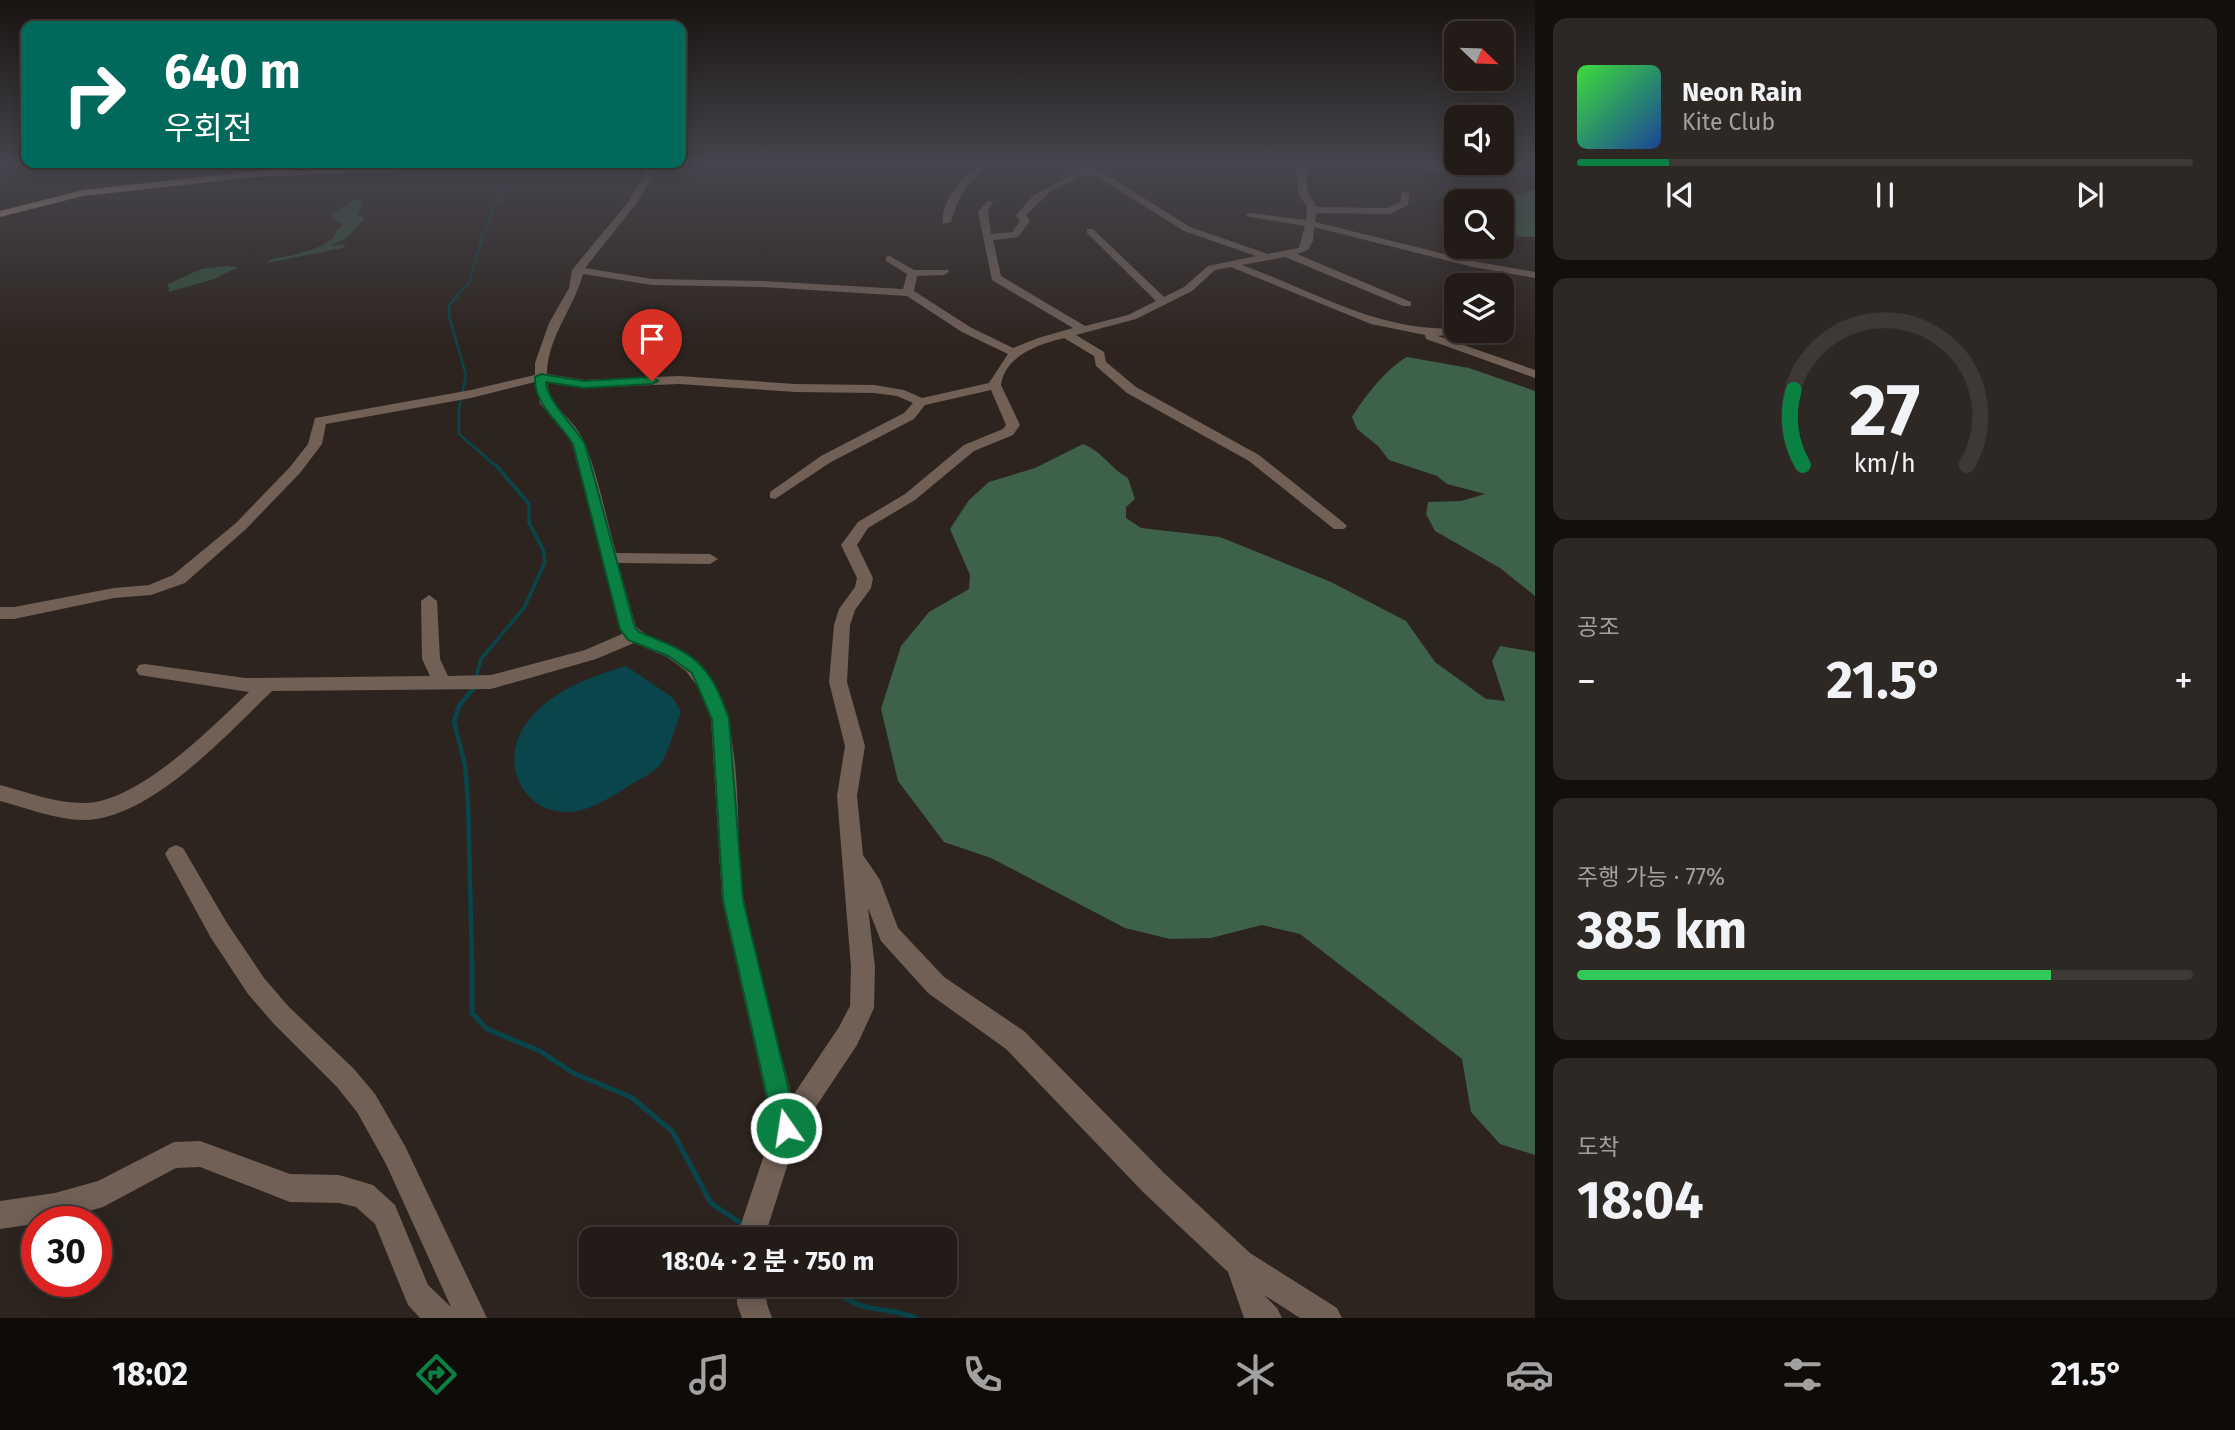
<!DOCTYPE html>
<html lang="ko">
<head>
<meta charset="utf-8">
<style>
  :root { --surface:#221b17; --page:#2e2824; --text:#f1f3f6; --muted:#a2a1a1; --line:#3f3936; --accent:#0b8043 }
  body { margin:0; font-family:"Fira Sans","Noto Sans KR",sans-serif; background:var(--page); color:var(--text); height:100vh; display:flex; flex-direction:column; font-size:26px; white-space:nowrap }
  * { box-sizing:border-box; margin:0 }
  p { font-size:23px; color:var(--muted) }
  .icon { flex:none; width:38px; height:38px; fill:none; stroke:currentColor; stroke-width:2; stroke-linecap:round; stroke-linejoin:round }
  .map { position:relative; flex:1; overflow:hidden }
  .drawer { display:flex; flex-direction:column; gap:18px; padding:18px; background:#130f0d; width:700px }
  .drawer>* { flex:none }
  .hud { position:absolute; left:21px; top:21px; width:665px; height:147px; border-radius:14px; box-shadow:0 4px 18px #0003,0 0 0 2px var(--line); background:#00695c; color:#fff; overflow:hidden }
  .needle { width:46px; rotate:113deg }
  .tools { position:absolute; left:1444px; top:21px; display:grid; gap:14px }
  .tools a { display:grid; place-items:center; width:70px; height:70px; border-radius:14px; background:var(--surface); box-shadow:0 4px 18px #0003,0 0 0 2px var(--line); font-size:35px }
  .speed { position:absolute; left:21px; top:1206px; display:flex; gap:14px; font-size:35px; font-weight:700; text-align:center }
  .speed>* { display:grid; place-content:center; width:91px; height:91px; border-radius:50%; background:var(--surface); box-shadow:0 4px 18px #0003,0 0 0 2px var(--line); line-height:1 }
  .speed .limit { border:10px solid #d22; background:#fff; color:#111 }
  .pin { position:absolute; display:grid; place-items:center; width:60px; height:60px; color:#fff; margin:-72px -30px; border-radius:50% 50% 50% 0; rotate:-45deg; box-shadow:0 0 7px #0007 }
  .pin .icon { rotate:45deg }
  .me { position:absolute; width:77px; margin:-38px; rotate:347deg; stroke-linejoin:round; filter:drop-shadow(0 0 5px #0008) }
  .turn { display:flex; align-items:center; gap:24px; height:147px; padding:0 28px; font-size:32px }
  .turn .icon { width:91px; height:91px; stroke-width:2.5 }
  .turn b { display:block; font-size:49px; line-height:60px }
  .big { font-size:52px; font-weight:700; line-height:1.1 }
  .drawer .widget { flex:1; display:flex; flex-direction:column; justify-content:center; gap:10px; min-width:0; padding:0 24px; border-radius:14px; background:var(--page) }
  .drawer .dial { align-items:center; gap:0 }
  .dial svg { height:182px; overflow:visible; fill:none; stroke:var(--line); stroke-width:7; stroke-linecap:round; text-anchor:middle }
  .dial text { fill:var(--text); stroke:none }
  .song { display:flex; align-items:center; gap:21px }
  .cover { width:84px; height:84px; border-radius:10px; background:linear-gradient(135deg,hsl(120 70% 55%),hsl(220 70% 35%)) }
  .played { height:7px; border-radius:4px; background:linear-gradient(90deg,var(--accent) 15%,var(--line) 15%) }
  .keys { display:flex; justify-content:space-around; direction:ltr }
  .heat { display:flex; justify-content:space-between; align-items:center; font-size:38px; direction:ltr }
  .charge { height:10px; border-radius:5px; background:linear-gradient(90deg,#34c759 77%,var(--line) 0) }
  .trip { position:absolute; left:579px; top:1227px; width:378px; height:70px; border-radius:14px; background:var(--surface); box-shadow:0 4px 18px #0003,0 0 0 2px var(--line); font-weight:700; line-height:70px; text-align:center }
  .dock { display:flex; height:112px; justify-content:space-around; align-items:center; background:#0e0b09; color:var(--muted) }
  .dock .icon { width:49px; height:49px }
  .dock .current { color:var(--accent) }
  .dock b { font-size:32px; color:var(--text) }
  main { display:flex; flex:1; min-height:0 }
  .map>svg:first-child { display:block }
</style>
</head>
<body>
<main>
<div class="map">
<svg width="1535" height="1318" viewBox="0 0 1535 1318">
  <rect width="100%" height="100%" fill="#2d241f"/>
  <path fill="#334f3c" d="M363 199 360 205 364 206 357 214 365 218 347 238 329 246 346 244 343 248 267 263 272 259C290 256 335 248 336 230L343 226 330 215 353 201Z
    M226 266 239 267 214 279 169 292 168 284 201 269Z"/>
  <path fill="#3d6149" d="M1535 190V237L1502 236V201H1491Z
    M1407 357 1469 368 1535 391V596L1500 568 1435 531 1426 514 1428 502 1461 501 1485 494 1447 484 1437 476 1389 460 1378 446 1357 429 1352 417C1364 397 1387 368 1407 357Z
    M1083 444C1102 451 1110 468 1128 478L1135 499 1126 507V518L1141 528 1220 537 1331 582 1406 621 1435 662 1486 699 1505 701 1492 661 1500 646 1535 652V1155L1500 1144 1471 1112 1462 1059 1300 934 1262 925 1211 938 1170 939 1125 928 991 858 944 842 898 781 881 709 901 646 929 612 969 589 970 575 950 529 969 500 989 482 1035 468Z"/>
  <path fill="#09454a" d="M626 666 672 697 681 712C675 728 670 747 662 762 657 772 637 780 627 787 612 797 587 812 569 812 521 813 499 761 526 724 549 691 590 677 626 666Z"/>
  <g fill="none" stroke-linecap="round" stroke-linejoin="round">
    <path stroke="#09454a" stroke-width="2" d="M456 297 469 283 484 231 514 163"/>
    <path stroke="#09454a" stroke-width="2.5" d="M458 295 449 305V316L466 375 459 409V434L497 467"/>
    <path stroke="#09454a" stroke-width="3.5" d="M476 678 481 659 524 608 545 562 543 549 529 523V504L496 465"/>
    <path stroke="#09454a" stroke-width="4.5" d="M472 962 468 802 465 765 454 722 459 706 476 685"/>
    <path stroke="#09454a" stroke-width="5" d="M472 961V1013L487 1029 540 1051 573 1073 631 1097 672 1131 711 1203 745 1226
      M761 1234 770 1239
      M829 1284C862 1318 879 1303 916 1318"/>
    <path fill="#706056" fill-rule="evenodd" d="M651 163H660L636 204 585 268 652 279 763 281 903 289 907 274 886 261V257L890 256 914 270H948L949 272 944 275 917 276 914 291 970 327 1013 348 1038 338 1073 328 992 280 978 212 987 201H993L988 212 991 234 1012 232 1020 221 1016 215 1034 195 1078 172 1048 163C1060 163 1074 169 1085 168 1093 168 1100 163 1109 163L1095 171 1104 173 1190 227 1268 254 1299 248 1305 226 1245 216 1250 213 1306 220 1307 206 1298 194 1297 163H1305L1308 194 1317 207 1388 208 1400 202 1402 192 1410 194 1408 205 1390 214 1316 213 1315 222 1473 261 1535 272V278L1473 267 1314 227 1313 241 1308 250 1297 254 1411 302V306H1403L1285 257 1242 265C1312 290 1380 333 1456 328V331H1463L1461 333 1438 336 1535 370V378L1426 339 1425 335 1371 324 1231 267 1215 270 1192 291 1136 319 1076 335 1104 352 1106 362 1136 387 1259 455 1344 523 1347 526 1344 529H1334L1249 461 1127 393 1096 366 1094 356 1064 338C1040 344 1005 355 1001 385L1020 425 1013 435 974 451 915 500 868 528 857 545 873 578 871 588 855 610 850 625 847 682 865 746 857 796 863 855 880 880 898 928 944 977 1024 1031 1164 1173 1250 1253 1337 1308 1342 1318H1300L1264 1295 1277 1308 1282 1318H1244L1228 1272 1144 1193 1006 1049 928 993 881 941 868 908 875 967 874 1008 857 1045 797 1135 764 1239H736L773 1128 722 900 711 719 698 687 686 671 667 657 634 643 596 659 491 689 272 691C228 734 149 820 84 820 56 820 27 808 0 801V785C27 792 55 803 83 803 137 804 212 727 249 692L139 675 136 670 139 665 145 664 245 678 430 676 422 659 421 601 429 595 437 601 440 659 448 676 491 675 585 650 622 634 572 444 561 424 540 404 535 382 471 398 326 424 322 444 300 473 246 529 185 583 151 595 114 598 14 619H0V607H14L114 588 149 585 173 575 236 523 290 467 308 444 315 418 471 390 535 375V363L549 323 569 288 572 270 629 201ZM1087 174 1098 177 1184 231 1256 256 1208 266 1184 287 1164 297 1093 229H1087V233L1156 301 1128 315 1085 326 1001 276 993 240 1018 237 1030 221 1026 215 1051 191ZM583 274 652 285 763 287 907 296 962 332 1008 354 989 383 922 398 904 390 874 385 795 384 679 376 584 380 547 374C547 338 574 308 583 274ZM547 382 584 388 679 384 795 392 874 393 897 396 913 403 904 413 821 456 770 492V498L775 499 831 462 914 419 925 405 991 390 1006 425 1003 429 964 445 905 494 858 522 841 545 857 578 855 587 839 609 834 625 829 682 845 746 837 796 851 967 850 1006 839 1027 792 1097C776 1032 755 966 744 900 733 834 747 726 707 672 688 647 658 646 636 627L618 563 710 564 718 559 710 554 616 553C606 517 599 480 586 446 576 418 551 411 547 382Z
      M981 163H991C969 182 959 193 951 222L943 224C940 201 963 176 981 163Z
      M1377 163H1417L1445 168 1441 171Z
      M1502 329 1513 335 1507 338 1490 331Z
      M176 845 183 848 227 923 264 978 289 1007 354 1069 375 1094 405 1146 487 1318H456L452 1310 456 1318H420L408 1305 375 1224 356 1207 339 1203 290 1202 200 1167 176 1168 103 1207 55 1221 0 1229V1201L55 1193 98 1181 174 1142 200 1141 290 1174 339 1175 373 1185 395 1205 428 1285 451 1307 386 1164 357 1112 337 1087 273 1023 248 994 211 938 165 854 169 848Z
      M737 1284H765L767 1304 772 1318H742L737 1304Z"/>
    <path fill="#ba9a84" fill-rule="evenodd" d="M486 163H577L255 177 83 196 0 217V211L83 190 255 171Z"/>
  </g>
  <linearGradient id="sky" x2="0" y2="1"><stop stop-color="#191411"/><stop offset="0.47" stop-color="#46454d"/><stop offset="1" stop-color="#46454d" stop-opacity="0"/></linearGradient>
  <rect width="1535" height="348" fill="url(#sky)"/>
  <path fill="#0b8043" stroke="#07532c" stroke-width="2" d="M541 374 584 381 652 377 658 381 652 384 584 388 546 382V385C553 408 572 423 585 444L635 628 639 632C694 654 709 661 729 719L743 900 798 1128 795 1136 786 1140 778 1136 774 1128 723 900 712 719 692 673 668 656 628 640 620 629 573 444C559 421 534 406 535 377Z"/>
</svg>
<div class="tools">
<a><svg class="needle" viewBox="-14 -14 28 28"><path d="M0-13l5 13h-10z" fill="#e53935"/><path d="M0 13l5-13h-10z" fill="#a2a1a1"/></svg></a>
<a><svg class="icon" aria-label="sound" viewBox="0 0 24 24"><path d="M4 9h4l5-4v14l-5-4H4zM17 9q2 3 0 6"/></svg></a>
<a><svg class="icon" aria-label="search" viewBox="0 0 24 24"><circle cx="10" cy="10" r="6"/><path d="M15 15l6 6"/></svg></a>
<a><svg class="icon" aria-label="layers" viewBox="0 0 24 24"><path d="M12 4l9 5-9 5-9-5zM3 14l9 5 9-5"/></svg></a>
</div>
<div class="speed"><div class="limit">30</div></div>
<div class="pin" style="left:652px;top:381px;background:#d93025"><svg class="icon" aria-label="arrive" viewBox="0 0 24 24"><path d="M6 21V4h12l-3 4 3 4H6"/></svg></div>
<svg class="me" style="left:786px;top:1128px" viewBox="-20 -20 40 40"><circle r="17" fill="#0b8043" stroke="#fff" stroke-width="3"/><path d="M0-11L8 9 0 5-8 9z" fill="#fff"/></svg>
<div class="trip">18:04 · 2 분 · 750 m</div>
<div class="hud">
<div class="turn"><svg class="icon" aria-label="right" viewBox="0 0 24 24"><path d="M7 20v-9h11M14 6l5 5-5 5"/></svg><div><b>640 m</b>우회전</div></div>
</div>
</div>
<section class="drawer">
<div class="widget">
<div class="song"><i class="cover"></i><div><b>Neon Rain</b><p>Kite Club</p></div></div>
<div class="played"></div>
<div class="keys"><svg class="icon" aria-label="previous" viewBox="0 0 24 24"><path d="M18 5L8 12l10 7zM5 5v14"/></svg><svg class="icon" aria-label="pause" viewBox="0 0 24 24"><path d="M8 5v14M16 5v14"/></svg><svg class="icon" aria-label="next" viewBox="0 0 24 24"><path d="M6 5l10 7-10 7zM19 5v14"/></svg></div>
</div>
<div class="widget dial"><svg viewBox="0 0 100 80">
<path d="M14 69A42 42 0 1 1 86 69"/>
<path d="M14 69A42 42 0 0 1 10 36" stroke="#0b8043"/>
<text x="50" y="56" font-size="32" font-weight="700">27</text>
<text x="50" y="72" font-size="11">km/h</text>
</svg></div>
<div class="widget"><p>공조</p>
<div class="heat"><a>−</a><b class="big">21.5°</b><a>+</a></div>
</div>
<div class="widget"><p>주행 가능 · 77%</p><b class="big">385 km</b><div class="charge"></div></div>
<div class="widget"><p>도착</p><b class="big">18:04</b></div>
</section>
</main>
<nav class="dock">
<b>18:02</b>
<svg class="icon current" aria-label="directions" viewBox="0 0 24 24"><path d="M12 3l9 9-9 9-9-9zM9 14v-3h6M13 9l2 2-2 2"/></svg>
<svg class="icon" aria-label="music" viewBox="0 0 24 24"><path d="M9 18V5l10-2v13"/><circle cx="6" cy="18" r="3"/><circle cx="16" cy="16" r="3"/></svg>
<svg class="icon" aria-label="phone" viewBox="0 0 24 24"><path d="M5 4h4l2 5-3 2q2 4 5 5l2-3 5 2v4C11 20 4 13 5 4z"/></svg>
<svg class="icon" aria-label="climate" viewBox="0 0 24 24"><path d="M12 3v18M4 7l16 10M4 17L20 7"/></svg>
<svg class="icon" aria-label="car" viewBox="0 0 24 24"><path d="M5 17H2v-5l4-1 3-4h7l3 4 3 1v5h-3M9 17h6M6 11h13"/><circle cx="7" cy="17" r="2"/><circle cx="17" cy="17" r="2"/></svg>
<svg class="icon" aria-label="filters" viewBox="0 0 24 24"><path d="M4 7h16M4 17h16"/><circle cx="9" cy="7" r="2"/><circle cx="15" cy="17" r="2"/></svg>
<b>21.5°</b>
</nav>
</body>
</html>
